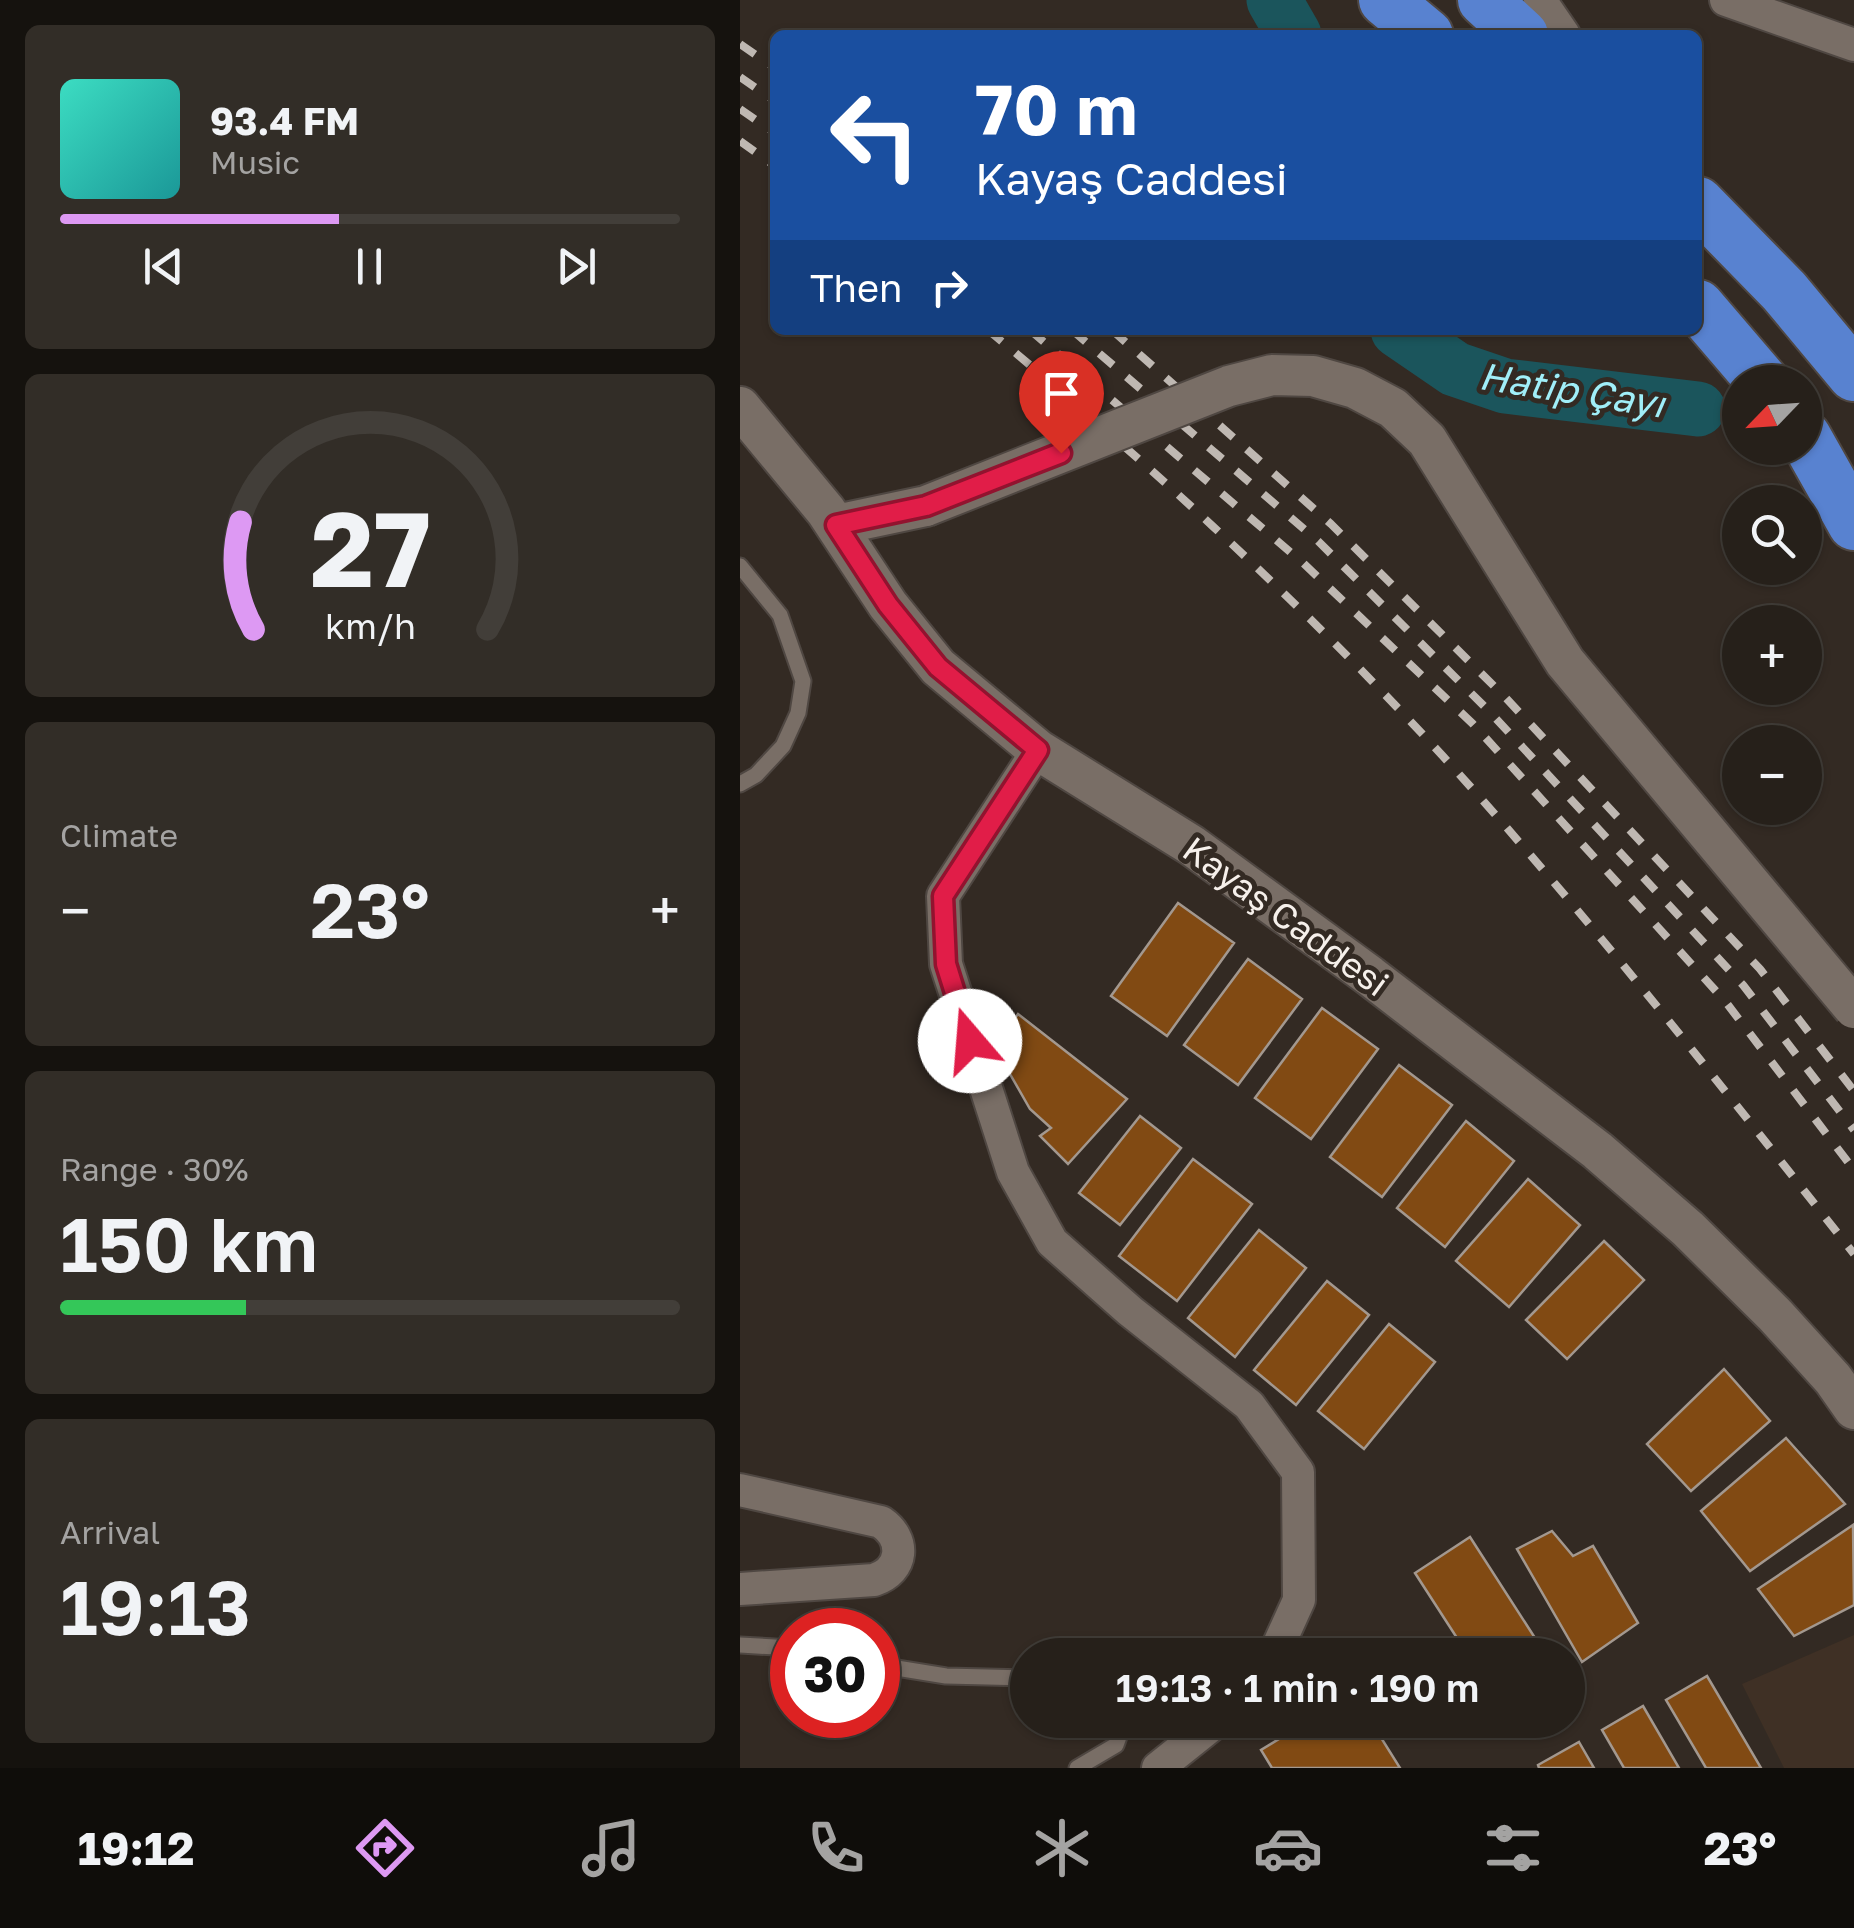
<!DOCTYPE html>
<html lang="en">
<head>
<meta charset="utf-8">
<style>
  :root { --surface:#26201a; --page:#322d27; --text:#f1f3f6; --muted:#a4a3a2; --line:#423e39; --accent:#dd99f3 }
  body { margin:0; font-family:"Golos Text",sans-serif; background:var(--page); color:var(--text); height:100vh; display:flex; flex-direction:column; font-size:38px; white-space:nowrap }
  * { box-sizing:border-box; margin:0 }
  p { font-size:32px; color:var(--muted) }
  .icon { flex:none; width:55px; height:55px; fill:none; stroke:currentColor; stroke-width:2; stroke-linecap:round; stroke-linejoin:round }
  .map { position:relative; flex:1; overflow:hidden }
  .sheet { display:flex; flex-direction:column; gap:25px; padding:25px; background:#15120e; width:740px }
  .sheet>* { flex:none }
  .hud { position:absolute; left:30px; top:30px; width:932px; height:305px; border-radius:15px; box-shadow:0 2px 8px #0004,0 0 0 2px var(--line); background:#1a4fa0; color:#fff; overflow:hidden }
  .needle { width:65px; rotate:245deg }
  .tools { position:absolute; left:982px; top:365px; display:grid; gap:20px }
  .tools a { display:grid; place-items:center; width:100px; height:100px; border-radius:50%; background:var(--surface); box-shadow:0 2px 8px #0004,0 0 0 2px var(--line); font-size:50px }
  .speed { position:absolute; left:30px; top:1608px; display:flex; gap:20px; font-size:50px; font-weight:700; text-align:center }
  .speed>* { display:grid; place-content:center; width:130px; height:130px; border-radius:50%; background:var(--surface); box-shadow:0 2px 8px #0004,0 0 0 2px var(--line); line-height:1 }
  .speed .limit { border:15px solid #d22; background:#fff; color:#111 }
  .pin { position:absolute; display:grid; place-items:center; width:85px; height:85px; color:#fff; margin:-102px -42px; border-radius:50% 50% 50% 0; rotate:-45deg; box-shadow:0 0 10px #0007 }
  .pin .icon { rotate:45deg }
  .me { position:absolute; width:110px; margin:-55px; rotate:342deg; stroke-linejoin:round; filter:drop-shadow(0 0 8px #0008) }
  .turn { display:flex; align-items:center; gap:35px; height:210px; padding:0 40px; font-size:45px }
  .turn .icon { width:130px; height:130px; stroke-width:2.5 }
  .turn b { display:block; font-size:70px; line-height:85px }
  .then { display:flex; align-items:center; height:95px; padding:0 40px; background:#0003; gap:20px; font-size:38px }
  .big { font-size:75px; font-weight:600; line-height:1.1 }
  .sheet .card { flex:1; display:flex; flex-direction:column; justify-content:center; gap:15px; min-width:0; padding:0 35px; border-radius:15px; background:var(--page) }
  .sheet .dial { align-items:center; gap:0 }
  .dial svg { height:260px; overflow:visible; fill:none; stroke:var(--line); stroke-width:7; stroke-linecap:round; text-anchor:middle }
  .dial text { fill:var(--text); stroke:none }
  .song { display:flex; align-items:center; gap:30px }
  .cover { width:120px; height:120px; border-radius:15px; background:linear-gradient(135deg,hsl(170 70% 55%),hsl(180 70% 35%)) }
  .played { height:10px; border-radius:5px; background:linear-gradient(90deg,var(--accent) 45%,var(--line) 45%) }
  .keys { display:flex; justify-content:space-around; direction:ltr }
  .heat { display:flex; justify-content:space-between; align-items:center; font-size:55px; direction:ltr }
  .charge { height:15px; border-radius:8px; background:linear-gradient(90deg,#34c759 30%,var(--line) 0) }
  .trip { position:absolute; left:270px; top:1638px; width:575px; height:100px; border-radius:50px; background:var(--surface); box-shadow:0 2px 8px #0004,0 0 0 2px var(--line); font-weight:600; line-height:100px; text-align:center }
  .menu { display:flex; height:160px; justify-content:space-around; align-items:center; background:#0f0d0a; color:var(--muted) }
  .menu .icon { width:70px; height:70px }
  .menu .current { color:var(--accent) }
  .menu b { font-size:45px; color:var(--text) }
  main { display:flex; flex:1; min-height:0 }
  .map>svg:first-child { display:block }
</style>
</head>
<body>
<main>
<section class="sheet">
<div class="card">
<div class="song"><i class="cover"></i><div><b>93.4 FM</b><p>Music</p></div></div>
<div class="played"></div>
<div class="keys"><svg class="icon" aria-label="previous" viewBox="0 0 24 24"><path d="M18 5L8 12l10 7zM5 5v14"/></svg><svg class="icon" aria-label="pause" viewBox="0 0 24 24"><path d="M8 5v14M16 5v14"/></svg><svg class="icon" aria-label="next" viewBox="0 0 24 24"><path d="M6 5l10 7-10 7zM19 5v14"/></svg></div>
</div>
<div class="card dial"><svg viewBox="0 0 100 80">
<path d="M14 69A42 42 0 1 1 86 69"/>
<path d="M14 69A42 42 0 0 1 10 36" stroke="#dd99f3"/>
<text x="50" y="56" font-size="32" font-weight="700">27</text>
<text x="50" y="72" font-size="11">km/h</text>
</svg></div>
<div class="card"><p>Climate</p>
<div class="heat"><a>−</a><b class="big">23°</b><a>+</a></div>
</div>
<div class="card"><p>Range · 30%</p><b class="big">150 km</b><div class="charge"></div></div>
<div class="card"><p>Arrival</p><b class="big">19:13</b></div>
</section>
<div class="map">
<svg width="1114" height="1768" viewBox="0 0 1114 1768">
  <rect width="100%" height="100%" fill="#332a23"/>
  <path fill="#3f3025" d="M1114 1635V1768H1044L1002 1684Z"/>
  <g fill="none" stroke-linecap="round" stroke-linejoin="round">
    <path stroke="#1b555c" stroke-width="55" d="M534 0 554 35
      M658 330 715 369 765 386 958 409"/>
  </g>
  <path fill="#814a13" stroke="#a3988f" stroke-width="2.5" d="M438 903 494 943 427 1036 371 996Z
    M508 959 562 999 498 1085 444 1045Z
    M582 1008 638 1049 571 1139 515 1098Z
    M278 1014 387 1099 328 1164 300 1136 311 1128 290 1109 254 1046Z
    M659 1065 712 1105 642 1197 590 1157Z
    M400 1116 441 1148 380 1225 339 1193Z
    M726 1121 774 1161 705 1247 657 1208Z
    M453 1159 512 1204 437 1301 379 1256Z
    M788 1179 840 1225 769 1307 716 1261Z
    M519 1230 566 1268 495 1357 448 1318Z
    M864 1241 904 1280 827 1359 786 1320Z
    M587 1281 629 1315 556 1405 514 1370Z
    M649 1324 695 1362 624 1449 578 1411Z
    M984 1369 1030 1421 951 1491 907 1444Z
    M1046 1438 1105 1504 1010 1571 961 1511Z
    M1113 1525 1114 1605 1054 1636 1018 1589Z
    M812 1531 833 1556 853 1546 898 1623 842 1662 777 1549Z
    M730 1537 806 1655H728L675 1573Z
    M967 1676 1021 1768H966L926 1700Z
    M903 1706 939 1768H884L862 1730Z
    M570 1720H630L660 1768H532L521 1750Z
    M839 1742 854 1768H799L798 1765Z"/>
  <g fill="none" stroke-linecap="round" stroke-linejoin="round">
    <defs>
      <path id="service" d="M0 566 40 615 63 681 58 713 43 746 16 775 0 784
        M0 1645 52 1648
        M138 1665 206 1676 288 1678
        M337 1768 376 1745 385 1720"/>
      <path id="minor" d="M800 0 824 35
        M986 0 1114 45
        M298 750 203 896 206 964 273 1172 312 1242 390 1311 509 1405 558 1472 559 1600 534 1655
        M0 1490 141 1522C166 1539 164 1570 134 1580L0 1589
        M418 1768 478 1720"/>
      <path id="tertiary" d="M0 407 86 511 148 605 198 667 298 750 451 845 630 976 858 1151 947 1228 1035 1315 1093 1379 1114 1409
        M96 525 186 506"/>
      <path id="trunk" d="M645 0 687 35
        M744 0 782 35
        M958 203 1044 291 1114 375
        M958 306 1023 382
        M1065 437 1114 524"/>
    </defs>
    <use href="#service" stroke="#4f4742" stroke-width="19"/>
    <use href="#minor" stroke="#4f4742" stroke-width="36"/>
    <use href="#tertiary" stroke="#4f4742" stroke-width="44"/>
    <use href="#trunk" stroke="#4f4742" stroke-width="56"/>
    <use href="#service" stroke="#796e66" stroke-width="15"/>
    <use href="#minor" stroke="#796e66" stroke-width="32"/>
    <use href="#tertiary" stroke="#796e66" stroke-width="40"/>
    <use href="#trunk" stroke="#5882d0" stroke-width="52"/>
    <path stroke="#bfb8b2" stroke-width="8" stroke-dasharray="18 18" stroke-linecap="butt" d="M0 44 35 68
      M0 77 35 101
      M0 109 35 133
      M0 141 35 166
      M248 330C406 461 561 602 700 753 846 913 980 1084 1114 1254
      M290 330 562 562 733 724 985 1001 1114 1170
      M332 330 578 541 748 710 1003 985 1114 1130
      M372 330 591 524 764 696 1020 969 1114 1091"/>
    <defs>
      <path id="tertiary-bridge" d="M186 506 489 386 532 375 573 376 615 388 653 408 687 440 825 662 1114 1008"/>
    </defs>
    <use href="#tertiary-bridge" stroke="#4f4742" stroke-width="44" stroke-linecap="butt"/>
    <use href="#tertiary-bridge" stroke="#796e66" stroke-width="40"/>
  </g>
  <g fill="none" stroke-linecap="round" stroke-linejoin="round">
    <defs>
      <path id="route" d="M230 1041 206 964 203 896 298 750 198 667 148 605 96 525 186 506 321 453"/>
    </defs>
    <use href="#route" stroke="#92132f" stroke-width="25"/>
    <use href="#route" stroke="#e11d48" stroke-width="18"/>
  </g>
  <g text-anchor="middle" dominant-baseline="central" stroke-width="10" stroke-linejoin="round" paint-order="stroke">
    <g font-size="35" fill="#f6f0eb" stroke="#332a23">
      <text transform="translate(546 916) rotate(36)">Kayaş Caddesi</text>
    </g>
    <g font-size="38" font-style="italic" fill="#a0eef8" stroke="#332a23">
      <text transform="translate(832 389) rotate(9)">Hatip Çayı</text>
    </g>
  </g>
</svg>
<div class="tools">
<a><svg class="needle" viewBox="-14 -14 28 28"><path d="M0-13l5 13h-10z" fill="#e53935"/><path d="M0 13l5-13h-10z" fill="#a4a3a2"/></svg></a>
<a><svg class="icon" aria-label="search" viewBox="0 0 24 24"><circle cx="10" cy="10" r="6"/><path d="M15 15l6 6"/></svg></a>
<a>+</a>
<a>−</a>
</div>
<div class="speed"><div class="limit">30</div></div>
<div class="pin" style="left:321px;top:453px;background:#d93025"><svg class="icon" aria-label="arrive" viewBox="0 0 24 24"><path d="M6 21V4h12l-3 4 3 4H6"/></svg></div>
<svg class="me" style="left:230px;top:1041px" viewBox="-20 -20 40 40"><circle r="19" fill="#fff"/><path d="M0-13L10 11 0 6-10 11z" fill="#e11d48"/></svg>
<div class="trip">19:13 · 1 min · 190 m</div>
<div class="hud">
<div class="turn"><svg class="icon" aria-label="left" viewBox="0 0 24 24"><path d="M17 20v-9H6M10 6l-5 5 5 5"/></svg><div><b>70 m</b>Kayaş Caddesi</div></div>
<div class="then">Then<svg class="icon" aria-label="right" viewBox="0 0 24 24"><path d="M7 20v-9h11M14 6l5 5-5 5"/></svg></div>
</div>
</div>
</main>
<nav class="menu">
<b>19:12</b>
<svg class="icon current" aria-label="directions" viewBox="0 0 24 24"><path d="M12 3l9 9-9 9-9-9zM9 14v-3h6M13 9l2 2-2 2"/></svg>
<svg class="icon" aria-label="music" viewBox="0 0 24 24"><path d="M9 18V5l10-2v13"/><circle cx="6" cy="18" r="3"/><circle cx="16" cy="16" r="3"/></svg>
<svg class="icon" aria-label="phone" viewBox="0 0 24 24"><path d="M5 4h4l2 5-3 2q2 4 5 5l2-3 5 2v4C11 20 4 13 5 4z"/></svg>
<svg class="icon" aria-label="climate" viewBox="0 0 24 24"><path d="M12 3v18M4 7l16 10M4 17L20 7"/></svg>
<svg class="icon" aria-label="car" viewBox="0 0 24 24"><path d="M5 17H2v-5l4-1 3-4h7l3 4 3 1v5h-3M9 17h6M6 11h13"/><circle cx="7" cy="17" r="2"/><circle cx="17" cy="17" r="2"/></svg>
<svg class="icon" aria-label="filters" viewBox="0 0 24 24"><path d="M4 7h16M4 17h16"/><circle cx="9" cy="7" r="2"/><circle cx="15" cy="17" r="2"/></svg>
<b>23°</b>
</nav>
</body>
</html>
